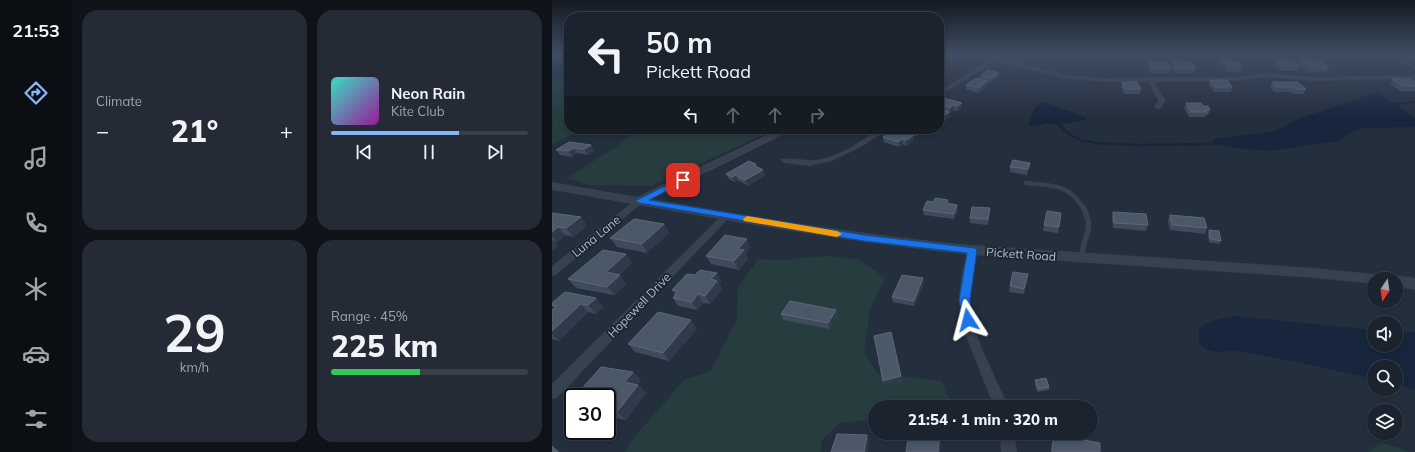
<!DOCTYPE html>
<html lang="en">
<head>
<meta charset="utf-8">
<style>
  :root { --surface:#1b232e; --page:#242b36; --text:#f1f3f6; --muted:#a0a4aa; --line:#39404a; --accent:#8ab4f8 }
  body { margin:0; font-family:Mulish,sans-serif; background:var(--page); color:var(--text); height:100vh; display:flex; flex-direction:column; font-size:15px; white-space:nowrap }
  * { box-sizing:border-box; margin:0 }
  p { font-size:13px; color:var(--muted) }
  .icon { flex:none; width:22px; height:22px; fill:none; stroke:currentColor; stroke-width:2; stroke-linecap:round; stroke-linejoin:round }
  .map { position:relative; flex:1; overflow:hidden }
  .sheet { display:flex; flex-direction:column; gap:10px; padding:10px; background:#0f1319; width:480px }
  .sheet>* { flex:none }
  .banner { position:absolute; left:12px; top:12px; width:380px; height:122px; border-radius:16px; box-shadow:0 2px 6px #0003,0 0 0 1px var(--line); background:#1b232e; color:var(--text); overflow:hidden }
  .needle { width:26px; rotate:193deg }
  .tools { position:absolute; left:815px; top:272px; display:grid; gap:8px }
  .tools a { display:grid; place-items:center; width:36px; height:36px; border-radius:50%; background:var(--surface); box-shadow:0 2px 6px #0003,0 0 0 1px var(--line); font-size:20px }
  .speed { position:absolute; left:12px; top:388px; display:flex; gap:8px; font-size:20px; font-weight:700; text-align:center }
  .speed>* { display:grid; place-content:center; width:52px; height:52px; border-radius:50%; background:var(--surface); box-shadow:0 2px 6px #0003,0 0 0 1px var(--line); line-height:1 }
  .speed .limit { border:2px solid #111; border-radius:6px; background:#fff; color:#111 }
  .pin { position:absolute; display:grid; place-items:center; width:34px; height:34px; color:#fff; margin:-17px; border-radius:8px; box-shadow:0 2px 6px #0006 }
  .me { position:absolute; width:44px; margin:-22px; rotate:351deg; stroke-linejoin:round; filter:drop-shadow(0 0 3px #0008) }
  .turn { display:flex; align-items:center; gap:14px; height:84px; padding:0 16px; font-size:18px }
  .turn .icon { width:52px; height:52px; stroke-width:2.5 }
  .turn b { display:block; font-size:28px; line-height:34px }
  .lanes { display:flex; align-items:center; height:38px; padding:0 16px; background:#0003; justify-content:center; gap:20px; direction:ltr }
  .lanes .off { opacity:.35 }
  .big { font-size:30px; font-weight:800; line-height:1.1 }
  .sheet .card { flex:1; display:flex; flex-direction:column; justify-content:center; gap:6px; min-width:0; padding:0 14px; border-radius:16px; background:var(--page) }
  .sheet .dial { align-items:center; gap:0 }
  .dial b { font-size:52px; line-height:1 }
  .song { display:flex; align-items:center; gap:12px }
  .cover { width:48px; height:48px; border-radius:6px; background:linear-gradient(135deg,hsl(170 70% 55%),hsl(300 70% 35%)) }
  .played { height:4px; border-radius:2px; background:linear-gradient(90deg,var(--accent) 65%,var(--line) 65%) }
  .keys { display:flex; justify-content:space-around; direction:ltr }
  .heat { display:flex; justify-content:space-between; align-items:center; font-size:22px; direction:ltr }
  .charge { height:6px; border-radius:3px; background:linear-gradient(90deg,#34c759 45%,var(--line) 0) }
  .sheet .tiles { flex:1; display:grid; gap:10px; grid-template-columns:repeat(2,1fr) }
  .trip { position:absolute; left:316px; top:400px; width:230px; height:40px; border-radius:20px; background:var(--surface); box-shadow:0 2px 6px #0003,0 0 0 1px var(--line); font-weight:800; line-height:40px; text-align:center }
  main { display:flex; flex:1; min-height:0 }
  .tabs { display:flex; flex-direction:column; width:72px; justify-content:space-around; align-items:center; background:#0b0e12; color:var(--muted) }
  .tabs .icon { width:28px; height:28px }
  .tabs .selected { color:var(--accent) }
  .tabs b { font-size:18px; color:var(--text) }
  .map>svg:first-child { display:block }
</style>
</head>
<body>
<main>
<nav class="tabs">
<b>21:53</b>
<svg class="icon selected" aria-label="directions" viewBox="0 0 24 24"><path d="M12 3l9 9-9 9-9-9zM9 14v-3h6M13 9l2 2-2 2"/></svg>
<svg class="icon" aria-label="music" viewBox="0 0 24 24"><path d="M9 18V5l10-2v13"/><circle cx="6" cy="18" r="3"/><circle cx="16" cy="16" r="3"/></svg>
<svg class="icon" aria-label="phone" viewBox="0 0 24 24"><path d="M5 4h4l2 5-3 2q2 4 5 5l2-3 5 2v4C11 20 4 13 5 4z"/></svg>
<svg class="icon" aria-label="climate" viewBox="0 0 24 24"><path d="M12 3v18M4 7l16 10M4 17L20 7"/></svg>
<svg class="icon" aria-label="car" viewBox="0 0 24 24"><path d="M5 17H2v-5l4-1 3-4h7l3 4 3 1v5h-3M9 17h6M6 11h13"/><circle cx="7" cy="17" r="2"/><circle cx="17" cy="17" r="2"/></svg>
<svg class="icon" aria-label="filters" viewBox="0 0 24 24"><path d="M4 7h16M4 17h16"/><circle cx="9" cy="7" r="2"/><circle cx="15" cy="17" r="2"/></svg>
</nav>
<section class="sheet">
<div class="tiles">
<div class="card"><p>Climate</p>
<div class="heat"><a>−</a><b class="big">21°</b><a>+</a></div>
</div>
<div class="card">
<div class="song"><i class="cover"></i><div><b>Neon Rain</b><p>Kite Club</p></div></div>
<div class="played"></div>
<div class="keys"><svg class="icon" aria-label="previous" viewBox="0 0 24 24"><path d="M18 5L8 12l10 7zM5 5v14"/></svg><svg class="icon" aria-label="pause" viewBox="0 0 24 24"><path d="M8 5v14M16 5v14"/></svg><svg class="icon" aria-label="next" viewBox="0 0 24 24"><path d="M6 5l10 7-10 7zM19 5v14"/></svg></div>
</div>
<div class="card dial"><b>29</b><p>km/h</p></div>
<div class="card"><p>Range · 45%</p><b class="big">225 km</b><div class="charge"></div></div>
</div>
</section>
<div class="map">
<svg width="863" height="452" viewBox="0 0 863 452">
  <rect width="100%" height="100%" fill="#242f3e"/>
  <path fill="#263c3f" d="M17 76V129H30L0 145V128L2 126 0 125V85Z
    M50 129H224L99 186 37 185 15 178 64 147 83 131Z
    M273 256 308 260 333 278 318 309 312 353 326 374 389 381 401 407H323V419L288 423 270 440 269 452H72L87 432 132 380 159 371 185 319 186 288 206 259 232 260Z
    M829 442 857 452H817Z"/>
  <path fill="#17263c" d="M8 59H17V76L0 75V61Z
    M826 92 863 118V127L812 128 798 133 787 141 717 151 684 148 661 144V139L724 131 748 118Z
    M492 102 533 117 534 120 507 125 495 123 484 126H477C480 114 480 106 492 102Z
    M681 316 822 330V345H844V331L863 332V390L844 385V367H822V379C776 369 731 358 684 351 673 350 662 355 652 348 645 343 646 336 647 329 657 320 668 319 681 316Z"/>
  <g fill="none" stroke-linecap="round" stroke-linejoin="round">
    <path stroke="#17263c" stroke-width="2" d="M843 104 863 102"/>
    <path stroke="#17263c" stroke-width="2.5" d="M507 125 517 134 528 140 544 143 585 145 661 144"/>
    <path stroke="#38414e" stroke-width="4.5" d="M474 183C499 186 517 183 531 208"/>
    <path stroke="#38414e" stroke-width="5.5" d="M530 257C530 234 544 233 531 207"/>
    <path fill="#38414e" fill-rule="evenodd" d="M448 54 451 56 448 58 515 75 552 78 681 77 718 73 761 77 863 75V79L761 81 718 77 681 81 602 82 614 100 609 109H606L602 107 606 100 596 82H552L515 79 444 61 387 96V91Z
      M828 54C840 54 853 59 863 66V71L853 64Z
      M328 129H337L309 147 280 161 257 166 232 163 228 160C232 156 255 161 264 160 287 157 308 141 328 129Z
      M87 198 92 201 90 203 4 275 0 276V266L84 199Z
      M174 213 177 214 179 216 177 218 5 398 0 399V384L171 214Z
      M420 246 424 247 425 250C422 266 418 283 418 299 419 337 443 372 456 407H442L410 326C404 298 409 277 415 250L416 247Z
      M448 433H462L465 452H449Z"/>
    <path fill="#38414e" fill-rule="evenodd" d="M227 129H240L239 131 100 199C206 218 312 235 420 245L763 268 822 274 827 275 829 279H822V284L763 278 420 255C279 241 140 214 0 190V182L85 197Z
      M844 275 863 278V290L844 287V279H838Z"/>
  </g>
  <path fill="#3f4b5c" d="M633 54H652V56H635Z
    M658 54H681L680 57H661Z
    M706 54H727L726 56H709Z
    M732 54H751L750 56H734Z
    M620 60 644 68 642 73H624L619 65Z
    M670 60 690 67 689 72H675L669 64Z
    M724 60 747 66 745 71H729L722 65Z
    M749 60 777 67 774 72H756L747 64Z
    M596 61 619 68 618 73H599L595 65Z
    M428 76 447 77 439 83 435 82V86L427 93 414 89V85L428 79Z
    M840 79 863 81V91H848L838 84Z
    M658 80 680 87 679 92H662L657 85Z
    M570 82 589 89 588 94H572L569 87Z
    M720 82 754 89 751 94H741L739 92H722L718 87Z
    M387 101 410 108 405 111 402 110 398 113H397L398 117 387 125Z
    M634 103 651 106 658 110 656 115H654L653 117H637L632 108Z
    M352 129H373L365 136 353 132 362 140 354 146 351 144 347 147 332 142 331 137 352 131Z
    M39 145 42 151 36 155 25 153 20 157 8 155 4 150Z
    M478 163 477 168 475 175 458 172V167Z
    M205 166 213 175 196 186 186 180 183 182 177 179 174 174Z
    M396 200V204L405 205 406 210 402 219 372 215 371 210 382 202Z
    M438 208 436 225 418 223V218Z
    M561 212 596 225 594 231 561 228 560 217Z
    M0 213 29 217 35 226 21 237 13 235 5 242 2 241 6 246 0 250Z
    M509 213 506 233 491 231 492 225Z
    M618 215 655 228 653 234 618 230 616 221Z
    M112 224 117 233 95 253 65 247 58 238Z
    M657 230 669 241 667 244 657 242 656 233Z
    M198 247 194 253 196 259 187 270 159 264 154 256Z
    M74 254 80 263 67 275 74 284 62 295 24 288 16 279Z
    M165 273 169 282 167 284 170 289 158 304 151 303 145 310 126 306 121 298 123 295 120 290 143 275Z
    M476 274 475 280 472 294 457 292 458 286Z
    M372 284 362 306 341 302 340 297Z
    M44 298 51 307 44 314 36 312 7 341 0 339V310L2 308 0 306V303Z
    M284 310 285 316 278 329 231 320 229 314Z
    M145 329 117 361 83 352 76 344Z
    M81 372 89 380 86 384V385L94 393 74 420 55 416V397H30L26 393Z
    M483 380 497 387V390L485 392 483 383Z
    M502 434 548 452H499L500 441Z"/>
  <path fill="#2f3b4b" d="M447 73V77L439 83V79Z
    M435 81V86L427 93V88Z
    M410 103V108L405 111V106Z
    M401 105 402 110 398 113V108Z
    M397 112 398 117 387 125V119Z
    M366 129H373L365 136 364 130Z
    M362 135V140L354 146V140Z
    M350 139 351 144 347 147 346 142Z
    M39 145 42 151 36 155 32 149Z
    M22 148 25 153 20 157 16 151Z
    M478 163 477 168 475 175 476 169Z
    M211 170 213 175 196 186 193 180Z
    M184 175 186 180 183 182 180 177Z
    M405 205 406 210 402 219V214Z
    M29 217 35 226 21 237 14 228Z
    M112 224 117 233 95 253 90 244Z
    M6 227 13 235 5 242 0 236V232Z
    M195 239 198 247 194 253 196 259 187 270 182 261 186 249Z
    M1 240 6 246 0 250V241Z
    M74 254 80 263 61 281 54 272Z
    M165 273 169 282 167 284 170 289 158 304 153 296 159 279Z
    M476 274 475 280 472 294V289Z
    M68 275 74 284 62 295 55 287Z
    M371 278 372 284 362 306V301Z
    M146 294 151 303 145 310 140 302Z
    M44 298 51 307 44 314 36 305Z
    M29 304 36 312 7 341 0 334V331Z
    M284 310 285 316 278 329 276 323Z
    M139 320 145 329 117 361 111 353Z
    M81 372 89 380 81 390 73 382Z
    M349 376 350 382 332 387 331 381Z
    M86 385 94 393 74 420 65 412Z
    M388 433H389L388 452H386Z
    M315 435 317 440 315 452H312Z
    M0 446 9 452H6Z"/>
  <path fill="#4b5868" stroke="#5c6777" d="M620 60 639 62 644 68H625Z
    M670 60 685 62 690 67H677Z
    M724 60H740L747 66H731Z
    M749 60 769 61 777 67H759Z
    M596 61 604 62H615L619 68H600Z
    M436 70 447 73 439 79 428 76Z
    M424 78 435 81 427 88 414 85Z
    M840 79H860L863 81V86H851Z
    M658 80H675L680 87H663Z
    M570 82H585L589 89H573Z
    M720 82H746L754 89H744L742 87H724Z
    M392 98 410 103 405 106 401 105 398 108 387 105V101Z
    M634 103H649L651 106H656L658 110H653L655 112H639Z
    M387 109 397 112 387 119Z
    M343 129H346L362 135 354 140 350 139 346 142 331 137Z
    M17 142 39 145 32 149 22 148 16 151 4 150Z
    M461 160 478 163 476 169 458 167Z
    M197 161 204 164 202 165 211 170 193 180 184 175 180 177 174 174Z
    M383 198 396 200 394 203 405 205 402 214 371 210 375 201 382 202Z
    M420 207 438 208 436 219 418 218Z
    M495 211 509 213 507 227 492 225Z
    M561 212 594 214 596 225 562 223Z
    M0 213 29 217 14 228 6 227 0 232Z
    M618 215 652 218 655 228 620 225Z
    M82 219 112 224 90 244 58 238Z
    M657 230 667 231 669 241 658 239Z
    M173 235 195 239 186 249 192 250 182 261 154 256Z
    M51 250 74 254 54 272 68 275 55 287 16 279Z
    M148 270 165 273 159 279 165 281 153 296 146 294 140 302 121 298 126 291 120 290 135 274 143 275Z
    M461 272 476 274 472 289 458 286Z
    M350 275 371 278 362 301 340 297Z
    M13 292 44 298 36 305 29 304 0 331V310L5 306 0 305V303Z
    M238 301 284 310 276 323 229 314Z
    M106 312 139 320 111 353 76 344Z
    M339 332 349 376 331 381 322 336Z
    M49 367 81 372 73 382 86 385 65 412 55 410V397H31L33 394 26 393Z
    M494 378 497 387 486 389 483 380Z
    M357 433H388L386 452H354Z
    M285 434 315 435 312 452H279Z
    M502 434 548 443V452H500Z
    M0 446 6 452H0Z"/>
  <linearGradient id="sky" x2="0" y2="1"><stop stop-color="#141a22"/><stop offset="0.46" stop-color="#3f4d63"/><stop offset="1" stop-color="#3f4d63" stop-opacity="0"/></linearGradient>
  <rect width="863" height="118" fill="url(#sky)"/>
  <path fill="#1a73e8" stroke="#114b97" d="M131 177 135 180 134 181 97 200 312 235 423 248 425 250 418 300 421 320 420 323 416 324 412 323 407 300 415 253 312 241 87 203 83 201Z"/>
  <path fill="#f59e0b" d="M195 216 285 231 290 234 285 237 192 221 191 219Z"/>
  <g text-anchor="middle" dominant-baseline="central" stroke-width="4" stroke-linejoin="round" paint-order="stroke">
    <g font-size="12" fill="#b4bcc9" stroke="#1d2633">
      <text transform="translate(44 236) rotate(-39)">Luna Lane</text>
      <text transform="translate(469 254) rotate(4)">Pickett Road</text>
      <text transform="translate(87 305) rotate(-46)">Hopewell Drive</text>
    </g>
  </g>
</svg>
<div class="tools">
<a><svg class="needle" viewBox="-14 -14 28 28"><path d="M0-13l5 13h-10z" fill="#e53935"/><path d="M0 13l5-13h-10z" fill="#a0a4aa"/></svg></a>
<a><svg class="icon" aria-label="sound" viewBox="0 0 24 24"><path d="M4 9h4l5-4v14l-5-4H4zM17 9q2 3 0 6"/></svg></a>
<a><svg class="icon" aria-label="search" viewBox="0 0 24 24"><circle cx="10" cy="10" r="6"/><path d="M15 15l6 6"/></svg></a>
<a><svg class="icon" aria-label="layers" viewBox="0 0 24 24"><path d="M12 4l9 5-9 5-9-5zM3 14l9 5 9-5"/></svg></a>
</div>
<div class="speed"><div class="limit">30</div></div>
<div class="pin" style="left:131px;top:180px;background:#d93025"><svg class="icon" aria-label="arrive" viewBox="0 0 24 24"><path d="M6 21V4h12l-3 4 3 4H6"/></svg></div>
<svg class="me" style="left:416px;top:320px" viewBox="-20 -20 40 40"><path d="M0-17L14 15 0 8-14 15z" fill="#1a73e8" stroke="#fff" stroke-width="4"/></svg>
<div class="trip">21:54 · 1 min · 320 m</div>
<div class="banner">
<div class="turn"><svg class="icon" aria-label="left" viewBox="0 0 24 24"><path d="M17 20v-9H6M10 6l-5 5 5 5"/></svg><div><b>50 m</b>Pickett Road</div></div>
<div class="lanes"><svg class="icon" aria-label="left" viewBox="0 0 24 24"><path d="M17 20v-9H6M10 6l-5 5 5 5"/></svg><svg class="icon off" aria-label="ahead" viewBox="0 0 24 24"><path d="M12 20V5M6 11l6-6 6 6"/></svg><svg class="icon off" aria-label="ahead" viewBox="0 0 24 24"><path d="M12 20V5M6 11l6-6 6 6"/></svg><svg class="icon off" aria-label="right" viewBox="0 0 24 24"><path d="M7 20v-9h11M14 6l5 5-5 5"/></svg></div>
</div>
</div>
</main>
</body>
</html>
